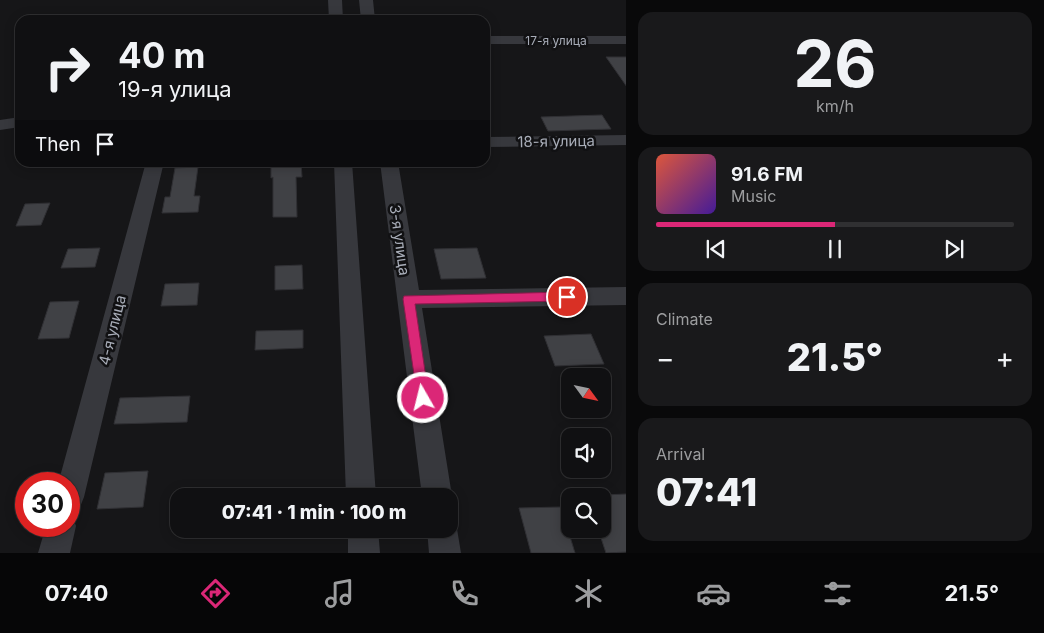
<!DOCTYPE html>
<html lang="en">
<head>
<meta charset="utf-8">
<style>
  :root { --surface:#101012; --page:#19191b; --text:#f1f3f6; --muted:#9c9d9f; --line:#303032; --accent:#db2777 }
  body { margin:0; font-family:Inter,sans-serif; background:var(--page); color:var(--text); height:100vh; display:flex; flex-direction:column; font-size:19px; white-space:nowrap }
  * { box-sizing:border-box; margin:0 }
  p { font-size:16px; color:var(--muted) }
  .icon { flex:none; width:28px; height:28px; fill:none; stroke:currentColor; stroke-width:2; stroke-linecap:round; stroke-linejoin:round }
  .map { position:relative; flex:1; overflow:hidden }
  .details { display:flex; flex-direction:column; gap:12px; padding:12px; background:#09090a; width:418px }
  .details>* { flex:none }
  .top-card { position:absolute; left:15px; top:15px; width:475px; height:152px; border-radius:15px; box-shadow:0 2px 12px #0003,0 0 0 1px var(--line); background:#101012; color:var(--text); overflow:hidden }
  .needle { width:32px; rotate:123deg }
  .tools { position:absolute; left:561px; top:368px; display:grid; gap:10px }
  .tools a { display:grid; place-items:center; width:50px; height:50px; border-radius:10px; background:var(--surface); box-shadow:0 2px 12px #0003,0 0 0 1px var(--line); font-size:25px }
  .speed { position:absolute; left:15px; top:472px; display:flex; gap:10px; font-size:25px; font-weight:700; text-align:center }
  .speed>* { display:grid; place-content:center; width:65px; height:65px; border-radius:50%; background:var(--surface); box-shadow:0 2px 12px #0003,0 0 0 1px var(--line); line-height:1 }
  .speed .limit { border:8px solid #d22; background:#fff; color:#111 }
  .pin { position:absolute; display:grid; place-items:center; width:42px; height:42px; color:#fff; margin:-21px; border:2px solid #fff; border-radius:50%; box-shadow:0 1px 5px #0007 }
  .me { position:absolute; width:55px; margin:-28px; rotate:352deg; stroke-linejoin:round; filter:drop-shadow(0 0 4px #0008) }
  .turn { display:flex; align-items:center; gap:18px; height:105px; padding:0 20px; font-size:22px }
  .turn .icon { width:65px; height:65px; stroke-width:2.5 }
  .turn b { display:block; font-size:35px; line-height:42px }
  .then { display:flex; align-items:center; height:48px; padding:0 20px; background:#0003; gap:10px; font-size:19px }
  .big { font-size:38px; font-weight:800; line-height:1.1 }
  .details .tile { flex:1; display:flex; flex-direction:column; justify-content:center; gap:8px; min-width:0; padding:0 18px; border-radius:15px; background:var(--page) }
  .details .dial { align-items:center; gap:0 }
  .dial b { font-size:65px; line-height:1 }
  .song { display:flex; align-items:center; gap:15px }
  .cover { width:60px; height:60px; border-radius:8px; background:linear-gradient(135deg,hsl(10 70% 55%),hsl(260 70% 35%)) }
  .played { height:5px; border-radius:2px; background:linear-gradient(90deg,var(--accent) 50%,var(--line) 50%) }
  .keys { display:flex; justify-content:space-around; direction:ltr }
  .heat { display:flex; justify-content:space-between; align-items:center; font-size:28px; direction:ltr }
  .trip { position:absolute; left:170px; top:488px; width:288px; height:50px; border-radius:15px; background:var(--surface); box-shadow:0 2px 12px #0003,0 0 0 1px var(--line); font-weight:800; line-height:50px; text-align:center }
  .tabs { display:flex; height:80px; justify-content:space-around; align-items:center; background:#060607; color:var(--muted) }
  .tabs .icon { width:35px; height:35px }
  .tabs .selected { color:var(--accent) }
  .tabs b { font-size:22px; color:var(--text) }
  main { display:flex; flex:1; min-height:0 }
  .map>svg:first-child { display:block }
</style>
</head>
<body>
<main>
<div class="map">
<svg width="627" height="553" viewBox="0 0 627 553">
  <rect width="100%" height="100%" fill="#161618"/>
  <path fill="#404145" stroke="#303034" d="M606 57H627V87Z
    M602 115 611 129 548 131 541 117Z
    M271 162H301L302 177H296L297 217H273V177L271 178Z
    M198 167 194 196H200L198 212 162 213 165 197H170L175 168Z
    M50 203 41 225 16 226 25 204Z
    M100 248 95 267 61 268 68 249Z
    M477 248 486 278 441 279 434 249Z
    M302 265 303 289 275 290V266Z
    M199 283 197 305 161 306 165 284Z
    M79 301 69 338 38 339 50 302Z
    M303 330V348L255 350 256 331Z
    M591 334 604 364 555 366 544 336Z
    M190 396 187 422 114 424 120 398Z
    M148 471 143 507 97 509 105 473Z
    M627 494V552L606 553 598 529H602V495Z
    M561 507 575 553H531L519 508Z"/>
  <g fill="none" stroke-linecap="round" stroke-linejoin="round">
    <path fill="#37383d" fill-rule="evenodd" d="M328 0H342L343 20H329Z
      M359 0H373L375 20H361Z
      M485 36H627V44H485Z
      M20 117V127L0 130V120Z
      M627 135V145L485 147V137Z
      M146 162H164L84 497 80 507 69 511V484H58Z
      M334 162H352L376 496H346Z
      M380 162H398L419 290 627 287V305L422 308 452 496 449 503V496H422Z
      M69 514 72 515 76 526 70 553H38L46 526H69Z
      M449 516 453 518 457 529 461 553H429L427 529H449Z
      M348 529H378L380 553H348Z"/>
  </g>
  <path fill="#db2777" stroke="#8e194d" d="M567 292 573 297 567 301 415 304 429 398 427 402 423 404 418 402 403 299 404 296Z"/>
  <g text-anchor="middle" dominant-baseline="central" stroke-width="5" stroke-linejoin="round" paint-order="stroke">
    <g font-size="12" fill="#a8adb8" stroke="#111113">
      <text x="556" y="40">17-я улица</text>
    </g>
    <g font-size="15" fill="#a8adb8" stroke="#111113">
      <text transform="translate(556 141) rotate(-1)">18-я улица</text>
      <text transform="translate(400 240) rotate(82)">3-я улица</text>
      <text transform="translate(112 330) rotate(-76)">4-я улица</text>
    </g>
  </g>
</svg>
<div class="tools">
<a><svg class="needle" viewBox="-14 -14 28 28"><path d="M0-13l5 13h-10z" fill="#e53935"/><path d="M0 13l5-13h-10z" fill="#9c9d9f"/></svg></a>
<a><svg class="icon" aria-label="sound" viewBox="0 0 24 24"><path d="M4 9h4l5-4v14l-5-4H4zM17 9q2 3 0 6"/></svg></a>
<a><svg class="icon" aria-label="search" viewBox="0 0 24 24"><circle cx="10" cy="10" r="6"/><path d="M15 15l6 6"/></svg></a>
</div>
<div class="speed"><div class="limit">30</div></div>
<div class="pin" style="left:567px;top:297px;background:#d93025"><svg class="icon" aria-label="arrive" viewBox="0 0 24 24"><path d="M6 21V4h12l-3 4 3 4H6"/></svg></div>
<svg class="me" style="left:423px;top:398px" viewBox="-20 -20 40 40"><circle r="17" fill="#db2777" stroke="#fff" stroke-width="3"/><path d="M0-11L8 9 0 5-8 9z" fill="#fff"/></svg>
<div class="trip">07:41 · 1 min · 100 m</div>
<div class="top-card">
<div class="turn"><svg class="icon" aria-label="right" viewBox="0 0 24 24"><path d="M7 20v-9h11M14 6l5 5-5 5"/></svg><div><b>40 m</b>19-я улица</div></div>
<div class="then">Then<svg class="icon" aria-label="arrive" viewBox="0 0 24 24"><path d="M6 21V4h12l-3 4 3 4H6"/></svg></div>
</div>
</div>
<section class="details">
<div class="tile dial"><b>26</b><p>km/h</p></div>
<div class="tile">
<div class="song"><i class="cover"></i><div><b>91.6 FM</b><p>Music</p></div></div>
<div class="played"></div>
<div class="keys"><svg class="icon" aria-label="previous" viewBox="0 0 24 24"><path d="M18 5L8 12l10 7zM5 5v14"/></svg><svg class="icon" aria-label="pause" viewBox="0 0 24 24"><path d="M8 5v14M16 5v14"/></svg><svg class="icon" aria-label="next" viewBox="0 0 24 24"><path d="M6 5l10 7-10 7zM19 5v14"/></svg></div>
</div>
<div class="tile"><p>Climate</p>
<div class="heat"><a>−</a><b class="big">21.5°</b><a>+</a></div>
</div>
<div class="tile"><p>Arrival</p><b class="big">07:41</b></div>
</section>
</main>
<nav class="tabs">
<b>07:40</b>
<svg class="icon selected" aria-label="directions" viewBox="0 0 24 24"><path d="M12 3l9 9-9 9-9-9zM9 14v-3h6M13 9l2 2-2 2"/></svg>
<svg class="icon" aria-label="music" viewBox="0 0 24 24"><path d="M9 18V5l10-2v13"/><circle cx="6" cy="18" r="3"/><circle cx="16" cy="16" r="3"/></svg>
<svg class="icon" aria-label="phone" viewBox="0 0 24 24"><path d="M5 4h4l2 5-3 2q2 4 5 5l2-3 5 2v4C11 20 4 13 5 4z"/></svg>
<svg class="icon" aria-label="climate" viewBox="0 0 24 24"><path d="M12 3v18M4 7l16 10M4 17L20 7"/></svg>
<svg class="icon" aria-label="car" viewBox="0 0 24 24"><path d="M5 17H2v-5l4-1 3-4h7l3 4 3 1v5h-3M9 17h6M6 11h13"/><circle cx="7" cy="17" r="2"/><circle cx="17" cy="17" r="2"/></svg>
<svg class="icon" aria-label="filters" viewBox="0 0 24 24"><path d="M4 7h16M4 17h16"/><circle cx="9" cy="7" r="2"/><circle cx="15" cy="17" r="2"/></svg>
<b>21.5°</b>
</nav>
</body>
</html>
